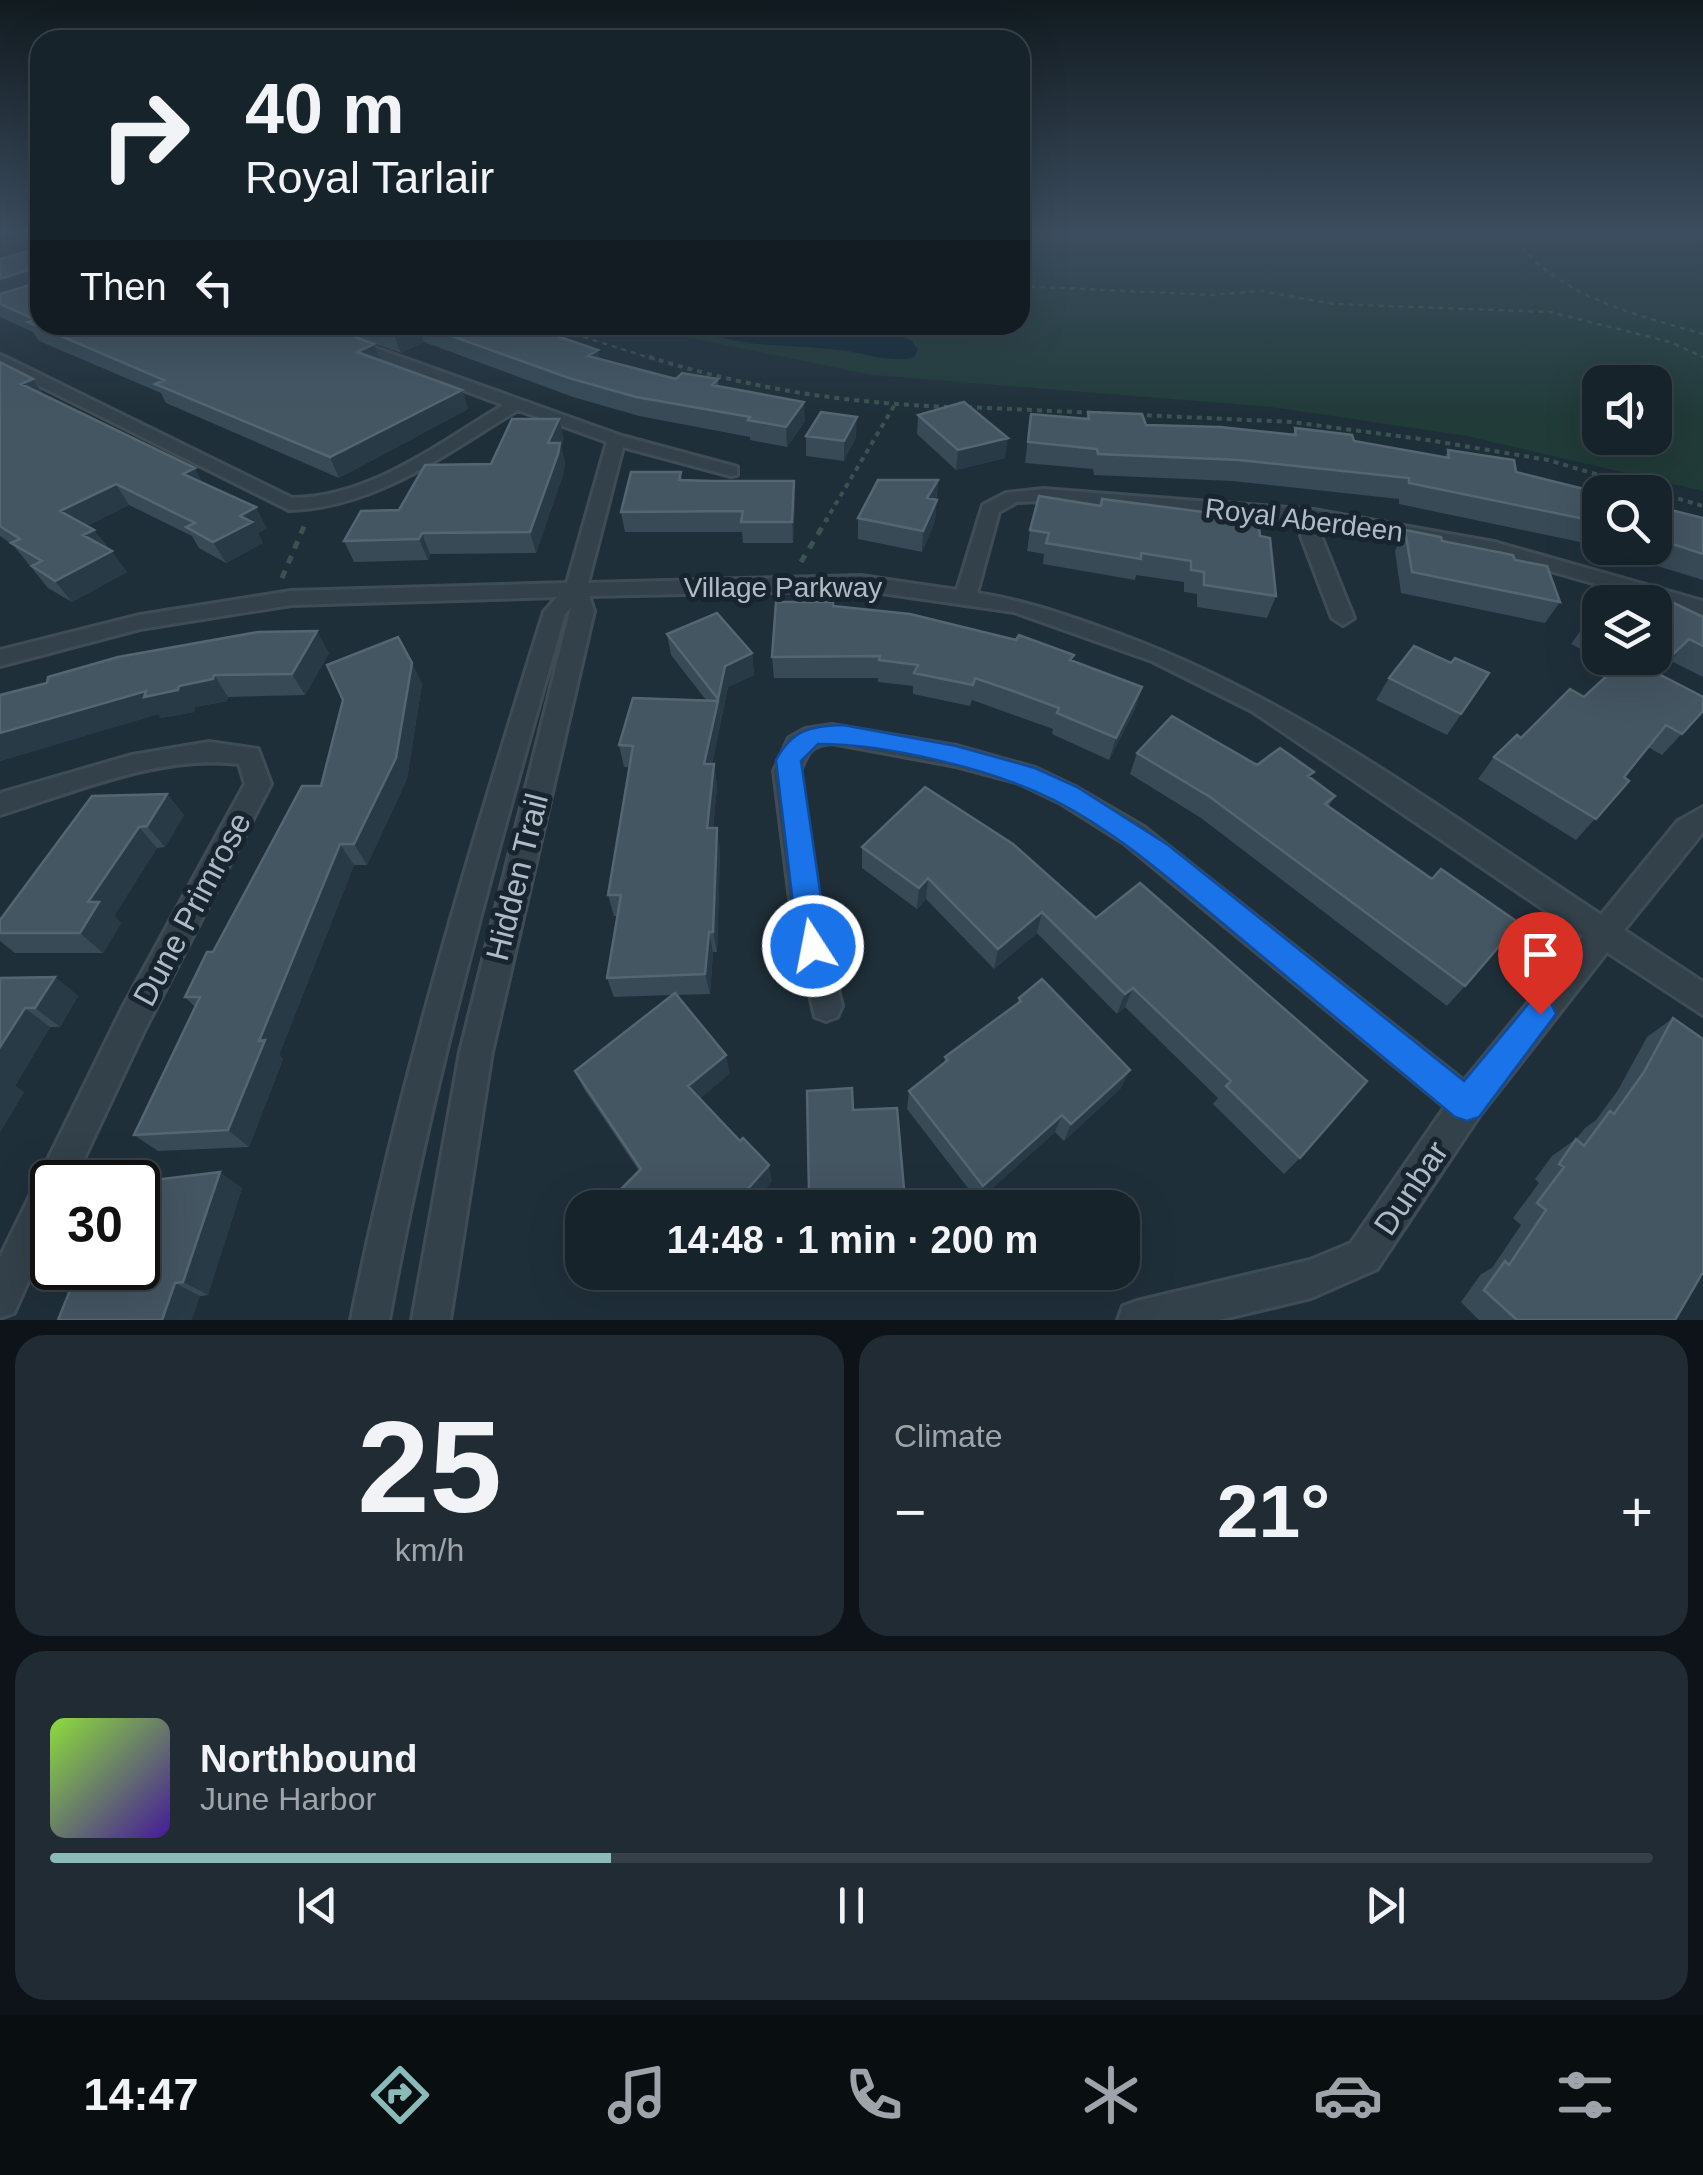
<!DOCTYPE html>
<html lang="en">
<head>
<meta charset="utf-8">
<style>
  :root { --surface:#17232b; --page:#202b33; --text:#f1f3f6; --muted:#9ea4a9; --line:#364047; --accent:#8bbbb9 }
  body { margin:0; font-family:Helvetica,sans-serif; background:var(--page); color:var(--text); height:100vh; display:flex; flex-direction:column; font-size:38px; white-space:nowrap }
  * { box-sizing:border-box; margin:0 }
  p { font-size:32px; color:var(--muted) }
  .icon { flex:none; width:55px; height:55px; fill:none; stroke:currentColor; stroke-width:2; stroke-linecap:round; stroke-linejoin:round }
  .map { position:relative; height:1320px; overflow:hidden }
  .panel { display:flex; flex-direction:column; gap:15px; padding:15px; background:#0d1318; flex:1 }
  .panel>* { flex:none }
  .guide { position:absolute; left:30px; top:30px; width:1000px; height:305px; border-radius:30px; box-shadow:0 10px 40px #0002,0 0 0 2px var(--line); background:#17232b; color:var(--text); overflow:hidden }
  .controls { position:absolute; left:1582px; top:365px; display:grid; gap:20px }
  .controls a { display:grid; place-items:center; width:90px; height:90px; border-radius:20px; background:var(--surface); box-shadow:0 10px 40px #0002,0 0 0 2px var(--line); font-size:50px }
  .speed { position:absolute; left:30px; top:1160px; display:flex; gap:20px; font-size:50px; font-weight:700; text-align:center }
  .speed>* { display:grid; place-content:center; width:130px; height:130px; border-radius:50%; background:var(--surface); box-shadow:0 10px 40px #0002,0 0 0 2px var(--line); line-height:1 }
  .speed .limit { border:5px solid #111; border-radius:15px; background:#fff; color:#111 }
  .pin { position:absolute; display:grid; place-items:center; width:85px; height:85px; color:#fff; margin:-102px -42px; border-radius:50% 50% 50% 0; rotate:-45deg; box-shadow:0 0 10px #0007 }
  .pin .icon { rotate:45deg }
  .me { position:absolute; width:110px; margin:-55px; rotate:349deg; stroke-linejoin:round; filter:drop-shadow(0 0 8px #0008) }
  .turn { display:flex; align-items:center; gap:35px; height:210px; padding:0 50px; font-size:45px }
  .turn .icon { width:130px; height:130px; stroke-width:2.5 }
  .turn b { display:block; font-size:70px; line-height:85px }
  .then { display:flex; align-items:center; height:95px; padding:0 50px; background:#0003; gap:20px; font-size:38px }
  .big { font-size:75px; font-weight:700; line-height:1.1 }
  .panel .widget { flex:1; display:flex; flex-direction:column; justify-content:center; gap:15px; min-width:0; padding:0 35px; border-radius:30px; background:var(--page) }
  .panel .dial { align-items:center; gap:0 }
  .dial b { font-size:130px; line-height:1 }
  .song { display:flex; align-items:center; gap:30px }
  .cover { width:120px; height:120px; border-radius:15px; background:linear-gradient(135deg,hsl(90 70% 55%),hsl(260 70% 35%)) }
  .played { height:10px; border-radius:5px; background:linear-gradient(90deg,var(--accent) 35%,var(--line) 35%) }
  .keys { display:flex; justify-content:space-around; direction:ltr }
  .heat { display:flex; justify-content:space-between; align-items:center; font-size:55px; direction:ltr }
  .panel .tiles { flex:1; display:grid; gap:15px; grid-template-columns:1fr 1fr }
  .widget:last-child { grid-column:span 2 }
  .trip { position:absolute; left:565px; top:1190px; width:575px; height:100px; border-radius:30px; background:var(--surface); box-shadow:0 10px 40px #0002,0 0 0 2px var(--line); font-weight:700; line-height:100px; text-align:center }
  .menu { display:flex; height:160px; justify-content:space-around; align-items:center; background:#090e11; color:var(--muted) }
  .menu .icon { width:70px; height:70px }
  .menu .current { color:var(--accent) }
  .menu b { font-size:45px; color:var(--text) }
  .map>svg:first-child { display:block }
</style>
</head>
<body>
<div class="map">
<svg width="1703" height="1320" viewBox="0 0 1703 1320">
  <rect width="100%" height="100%" fill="#1f2f39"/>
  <path fill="#213b39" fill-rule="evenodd" d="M1020 231H1703V491L1467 436 1272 407 872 375 627 325H1020ZM1600 382H1655V438H1600Z"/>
  <path fill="#122837" d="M686 325H876L912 341 918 350 914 357C891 364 862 352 838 350 781 343 742 350 686 325Z"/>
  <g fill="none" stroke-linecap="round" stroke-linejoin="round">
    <defs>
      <path id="street" d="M291 325H311L622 436 737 467V475L731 476 623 447 588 583 861 576 957 590 983 505 1006 493 1043 489 1314 510 1494 542 1703 601V615L1492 554 1322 523 1321 536 1354 618 1343 625 1332 618 1301 536 1304 521 1043 501 1017 502 999 512 977 593C1021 600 1060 613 1102 628 1285 691 1440 809 1601 915L1678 821 1703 807V832L1624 930 1703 982V1015L1607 952 1479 1116 1377 1269 1311 1298 1219 1320H1118L1123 1306 1137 1301 1310 1260 1351 1243 1445 1107 1124 843 1059 802 1019 783 956 766 832 743C811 744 807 753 800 771L820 915 842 1006 837 1017 826 1021 815 1017 792 915 774 771 789 738 805 729 832 725 956 746 1035 768 1077 788 1144 827 1464 1081 1583 936 1252 711 1152 661 1014 612 861 590 589 596 594 611 492 1052 450 1320H412L460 1052 571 607 565 614C498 847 432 1082 389 1320H351C399 1081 471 845 544 612L557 597 291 605 140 629 0 666V650L140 615 291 591 567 583 607 442 518 410C446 453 376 508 289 510L0 366V355L5 357 292 498C371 497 438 444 503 405Z
        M209 742 258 749 271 784 144 1031 73 1182H52V1228L14 1313 0 1318V1257L122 1009 245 784 239 764C160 754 75 792 0 815V793L132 755Z"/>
    </defs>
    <use href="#street" stroke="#3f4c56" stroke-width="6"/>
    <path stroke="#3a5350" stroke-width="2.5" stroke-dasharray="5 5" stroke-linecap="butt" d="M1510 231C1550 295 1634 314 1703 334
      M1020 238C1079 236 1135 253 1192 231
      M1020 286 1211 295 1261 291 1334 304 1550 312 1670 342 1703 357
      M545 325 657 360"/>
    <path stroke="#3a5350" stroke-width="4" stroke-dasharray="5 5" stroke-linecap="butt" d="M649 357C752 389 844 403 951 407
      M967 407 1292 422 1428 440 1548 460 1703 506
      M825 522 894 406"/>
    <path stroke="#3a5350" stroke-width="5" stroke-dasharray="8 8" stroke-linecap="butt" d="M801 562 827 519
      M282 578 305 524"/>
    <use href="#street" fill="#33414a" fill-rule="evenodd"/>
  </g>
  <path fill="#374a56" d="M0 259 380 360 462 390 468 409 339 478 166 403 161 393 39 341 33 332 0 317Z
    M322 325H525L600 359 676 379H718V386L805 421 787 447 750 440V437L639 416 573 397 424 342 401 353Z
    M0 362 33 379 43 394 203 483 267 528 258 533 263 543 226 563 199 548 192 536 129 505 87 526 94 530 127 572 72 602 48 588 13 545 0 536Z
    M1088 412 1146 425 1293 434 1295 428 1354 441 1445 457 1448 450 1516 472 1600 493V543L1583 538 1580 542 1399 504V499L1232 481 1094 475 1093 469 1025 463 1031 414 1086 419Z
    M918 415 1005 458 956 470 917 434Z
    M806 436 856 437 844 461 806 456Z
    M564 438 561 446 565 463 563 475 536 553 430 554 428 560 354 562 344 541 399 510 491 464Z
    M681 472 682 480 795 501 793 543H743L742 532H625L621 512Z
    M938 480 935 521 922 552 858 539V518Z
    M1655 506 1703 518V580L1641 561V555L1617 548H1655Z
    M1030 530 1260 536 1276 596 1267 618 1197 607V594L1184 592V582L1136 575 1135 580 1043 564 1044 554 1027 551Z
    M1405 530 1515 560 1560 602 1545 623 1401 593 1395 551Z
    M833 606 1072 661 1142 687 1135 709 1109 760 1052 734 1053 729 972 700 970 706 913 694V686L878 682V678H774L772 657Z
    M1600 612V658H1655L1703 617V677L1671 661 1658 674 1703 711 1662 755 1648 747 1624 777 1629 781 1576 840 1478 779 1494 757 1584 697 1616 667 1571 644 1587 622Z
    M667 634 752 653 754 675 728 687 712 764H714L717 786 713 828 720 849 717 952H713L710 994 677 995 730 1073 700 1098 772 1181 749 1208H626L618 1192 639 1171 584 1089 575 1071 672 995 614 997 607 978 617 916H614L608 895 629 767H624L619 745 706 700 671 655Z
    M329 653 305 695 228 697 227 701 195 707 194 712 161 718 158 714 0 761V695Z
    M412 663 422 684 407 779 367 865H354L279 1055 283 1059 249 1147 158 1151 134 1135 195 1007 185 997 321 786Z
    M1451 663 1489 673 1447 735 1376 700 1389 678Z
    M1137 753 1257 765 1311 777 1335 796 1329 806 1465 986 1447 1006 1201 818 1130 774Z
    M167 794 184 815 165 847 157 848 114 916 121 923 103 953H15L0 941V920Z
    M862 847 1096 918 1300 1158 1284 1174 1213 1104 1218 1098 1125 1007 1117 1014 1037 933 994 969 926 899 917 909 862 868Z
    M55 977 78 996 60 1027H50L15 1086 24 1092 0 1132V978Z
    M1019 998 1121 1088 1064 1141 1055 1132 978 1201 907 1109 909 1091 944 1063 945 1057 1017 1004Z
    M1673 1018 1675 1320H1479L1461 1302 1481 1274 1492 1268 1521 1225 1513 1218 1539 1183 1535 1179 1552 1156 1576 1139 1585 1128 1596 1120 1618 1090 1647 1037Z
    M853 1110 904 1189 902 1204 842 1208H810L809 1194Z
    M242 1188 208 1295 58 1320Z"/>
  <path fill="#283a46" d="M28 270 39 287 0 300V279Z
    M415 325H418L424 342 401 353 394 335Z
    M374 344 381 363 357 352Z
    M598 350 602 369 588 356Z
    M33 379 46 399 21 384Z
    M462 390 468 409 339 478 330 457Z
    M804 402 805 421 787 447 786 427Z
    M857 417 856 437 844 461V441Z
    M559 419 564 438 561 446 565 463 563 475 536 553 530 532 548 443Z
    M1008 438 1005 458 956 470 958 450Z
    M195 468 206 489 183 474Z
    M938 480 936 500 927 498Z
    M794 481 795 501 793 543 792 522Z
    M116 484 129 505 75 532 60 511Z
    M937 500 935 521 922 552 923 531Z
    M256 507 267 528 258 533 263 543 226 563 213 542 240 516Z
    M94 530 109 551 83 535Z
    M422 533 430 554 428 560 419 539Z
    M112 551 127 572 72 602 55 581Z
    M317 631 329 653 305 695 292 674Z
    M1689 639 1671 661 1637 694 1655 672Z
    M752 653 754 675 728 687 721 720 718 699 725 666Z
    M412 663 422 684 407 779 367 865 354 844Z
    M214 675 228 697 227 701 195 707 194 712 161 718 158 714 0 761V733L146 691 179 686Z
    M1142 687 1135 709 1109 760 1116 738Z
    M718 701 721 722 708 786 704 764Z
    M714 764 717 786 711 849 707 828Z
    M167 794 184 815 165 847 147 826Z
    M139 827 157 848 114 916 121 923 103 953 80 933 88 902Z
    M717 828 720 849 717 952 713 932Z
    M340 844 354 865 279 1055 283 1059 249 1147 228 1130 259 1041Z
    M928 878 926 899 917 909 919 888Z
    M1042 912 1037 933 994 969 998 949Z
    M709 932 713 952 710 994 705 974Z
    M55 977 78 996 60 1027 35 1008Z
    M1133 988 1125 1007 1117 1014 1125 994Z
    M25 1008 50 1027 15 1086 24 1092 0 1132V1047Z
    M726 1055 730 1073 694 1104 688 1086Z
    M1130 1070 1121 1088 1064 1141 1071 1124Z
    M1062 1115 1055 1132 978 1201 983 1186Z
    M769 1165 772 1181 749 1208H731Z
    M220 1172 242 1188 208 1295 183 1282Z
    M681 1272H690L684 1280Z
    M175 1283 200 1296 192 1320H162Z"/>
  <path fill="#445662" stroke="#546672" stroke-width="2.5" d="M40 248V325H322L374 344 357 352 462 390 330 457 155 384 164 380 28 322 36 320 0 304V294L30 285 33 274 28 270 0 279V259Z
    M367 325H415L394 335Z
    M421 325H525L598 350 588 356 676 379 682 373 718 379 712 385 804 402 786 427 748 420 750 417 636 397 569 378Z
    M0 362 33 379 21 384 195 468 183 474 256 507 240 516 252 522 213 542 186 527 195 523 116 484 60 511 94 530 83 535 112 551 55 581 32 566 42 561 11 543 20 539 0 526Z
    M964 402 1008 438 958 450 918 415Z
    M821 412 857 417 844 441 806 436Z
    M1088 412 1142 414 1146 425 1220 427 1296 435 1295 428 1352 435 1354 441 1449 458 1448 450 1514 460 1516 472 1600 493V518L1593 516 1594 521 1409 483V478L1239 460 1098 454 1097 449 1028 442 1031 414 1089 419Z
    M512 419H559L548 443H560L558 454 530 532 422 533 419 539 344 541 361 511 399 510 425 465 491 464Z
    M631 472H681L679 480 712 481H794L792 522H741L743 511 621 512Z
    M878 480H938L927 498 937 500 923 531 858 518Z
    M1039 496 1101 506 1102 499 1258 519 1260 536 1270 538 1276 596 1204 585V572L1191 570V561L1141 553V559L1046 543 1049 533 1030 530Z
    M1655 506 1703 518V554L1657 539V534L1655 533Z
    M1405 530 1441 537 1442 541 1513 555 1515 560 1547 566 1560 602 1412 572Z
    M1634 584 1703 617V646L1689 639 1655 672 1703 697V711L1682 734 1666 725 1624 777 1629 781 1596 819 1494 757 1517 735 1521 738 1570 689 1584 697 1626 658H1655V602H1611Z
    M776 602H833V606L910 614 1016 640 1019 635 1074 655 1070 660 1142 687 1116 738 1057 713 1059 708 1013 691 975 678 973 685 914 673 918 665 879 660 880 656 772 657Z
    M1600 612V629L1587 622Z
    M717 613 752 653 725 666 718 699 667 634Z
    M317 631 292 674 214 675 213 679 179 686 178 690 144 697 146 691 0 733V695L47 683 48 677 118 657 258 632Z
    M398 637 412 663 396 758 354 844H340L259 1041 265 1040 228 1130 134 1135 200 997H185L207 952H213L302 786H321L343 700 327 665Z
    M1414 646 1451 663 1455 658 1489 673 1461 714 1389 678Z
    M633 698 718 701 704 764H714L707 828H717L713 932H709L705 974 607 978 621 895H608L633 746 619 745Z
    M1172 716 1257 765 1280 748 1314 772 1308 776 1335 796 1325 804 1432 879 1441 869 1519 923 1465 986 1210 797 1137 753Z
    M925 787 1013 844 1096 918 1140 883 1367 1081 1300 1158 1226 1086 1231 1081 1133 988 1125 994 1042 912 998 949 928 878 919 888 862 847Z
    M167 794 147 826 139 827 88 902H99L80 933H0V920L92 796Z
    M55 977 35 1008H25L0 1047V978Z
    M1042 979 1130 1070 1071 1124 1062 1115 983 1186 909 1091 948 1060 945 1057 1021 1001 1019 998Z
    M675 993 726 1055 688 1086 740 1141 743 1138 769 1165 731 1208H630L618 1192 641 1169 575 1071Z
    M1673 1018 1703 1039V1272L1675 1320H1517L1484 1290 1505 1261 1509 1265 1546 1210 1537 1203 1564 1167 1559 1164 1576 1139 1584 1146 1610 1111 1614 1114 1644 1072Z
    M852 1088 853 1110 897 1108 904 1189 809 1194 807 1091Z
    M220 1172 183 1282 175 1283 162 1320H58L79 1268H138L137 1182Z"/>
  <linearGradient id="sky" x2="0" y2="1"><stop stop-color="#111a1f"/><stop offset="0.56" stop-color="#3c4d5f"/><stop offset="1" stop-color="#3c4d5f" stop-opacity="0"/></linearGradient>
  <rect width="1703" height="416" fill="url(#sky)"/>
  <path fill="#1a73e8" stroke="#114b97" stroke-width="2.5" d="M843 725 956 746 1035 768 1077 787 1168 845 1464 1081 1529 1003 1540 999 1551 1003 1556 1014 1479 1117 1467 1121 1455 1117C1380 1055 1306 993 1232 931 1176 885 1119 833 1054 800 992 769 887 744 818 744L801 761 828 946 824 955 813 959 802 955 798 946 776 760C792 730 810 726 843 725Z"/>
  <g text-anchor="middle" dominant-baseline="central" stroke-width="10" stroke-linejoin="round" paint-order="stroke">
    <g font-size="28" fill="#adbcc6" stroke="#18252e">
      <text transform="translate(1304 520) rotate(7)">Royal Aberdeen</text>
      <text x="783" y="587">Village Parkway</text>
    </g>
    <g font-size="32" fill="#adbcc6" stroke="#18252e">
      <text transform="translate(517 877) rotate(-76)">Hidden Trail</text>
      <text transform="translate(192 909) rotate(-62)">Dune Primrose</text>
      <text transform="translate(1411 1188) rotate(-56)">Dunbar</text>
    </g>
  </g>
</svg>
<div class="controls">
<a><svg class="icon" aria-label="sound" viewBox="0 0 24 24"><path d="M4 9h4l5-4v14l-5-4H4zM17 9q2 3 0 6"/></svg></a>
<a><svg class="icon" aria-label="search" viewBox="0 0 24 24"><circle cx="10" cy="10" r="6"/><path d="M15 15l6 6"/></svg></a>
<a><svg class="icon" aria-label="layers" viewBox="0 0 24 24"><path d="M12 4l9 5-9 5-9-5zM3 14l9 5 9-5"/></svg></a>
</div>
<div class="speed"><div class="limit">30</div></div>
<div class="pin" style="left:1540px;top:1014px;background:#d93025"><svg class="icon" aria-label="arrive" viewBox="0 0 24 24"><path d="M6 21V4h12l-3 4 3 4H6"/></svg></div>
<svg class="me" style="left:813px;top:946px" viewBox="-20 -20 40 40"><circle r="17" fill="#1a73e8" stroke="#fff" stroke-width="3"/><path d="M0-11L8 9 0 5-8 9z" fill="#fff"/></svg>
<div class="trip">14:48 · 1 min · 200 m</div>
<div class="guide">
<div class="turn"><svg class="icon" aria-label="right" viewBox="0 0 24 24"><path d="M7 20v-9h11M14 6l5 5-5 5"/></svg><div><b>40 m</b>Royal Tarlair</div></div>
<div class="then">Then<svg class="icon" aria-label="left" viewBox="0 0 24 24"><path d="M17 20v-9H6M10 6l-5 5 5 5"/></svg></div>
</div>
</div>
<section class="panel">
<div class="tiles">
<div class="widget dial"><b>25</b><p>km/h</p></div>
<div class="widget"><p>Climate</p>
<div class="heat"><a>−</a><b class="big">21°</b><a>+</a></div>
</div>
<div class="widget">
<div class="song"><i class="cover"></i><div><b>Northbound</b><p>June Harbor</p></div></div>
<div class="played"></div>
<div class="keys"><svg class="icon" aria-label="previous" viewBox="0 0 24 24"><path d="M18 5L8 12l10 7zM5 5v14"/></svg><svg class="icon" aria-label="pause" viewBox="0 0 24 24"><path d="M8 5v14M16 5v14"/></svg><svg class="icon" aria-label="next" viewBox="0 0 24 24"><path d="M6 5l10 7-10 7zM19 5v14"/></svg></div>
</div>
</div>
</section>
<nav class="menu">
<b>14:47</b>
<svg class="icon current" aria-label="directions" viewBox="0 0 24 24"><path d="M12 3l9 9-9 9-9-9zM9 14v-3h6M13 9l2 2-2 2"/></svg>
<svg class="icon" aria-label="music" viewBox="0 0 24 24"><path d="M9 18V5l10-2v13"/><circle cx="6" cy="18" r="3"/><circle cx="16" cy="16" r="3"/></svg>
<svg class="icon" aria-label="phone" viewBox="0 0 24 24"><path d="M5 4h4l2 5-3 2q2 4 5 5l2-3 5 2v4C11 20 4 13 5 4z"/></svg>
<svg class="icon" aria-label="climate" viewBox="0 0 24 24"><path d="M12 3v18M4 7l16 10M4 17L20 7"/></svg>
<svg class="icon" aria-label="car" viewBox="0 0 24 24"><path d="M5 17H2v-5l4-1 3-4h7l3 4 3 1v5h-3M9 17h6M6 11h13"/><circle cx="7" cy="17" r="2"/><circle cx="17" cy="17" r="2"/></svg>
<svg class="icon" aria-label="filters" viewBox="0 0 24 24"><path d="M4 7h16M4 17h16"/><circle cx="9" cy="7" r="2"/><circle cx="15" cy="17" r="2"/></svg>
</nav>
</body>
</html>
